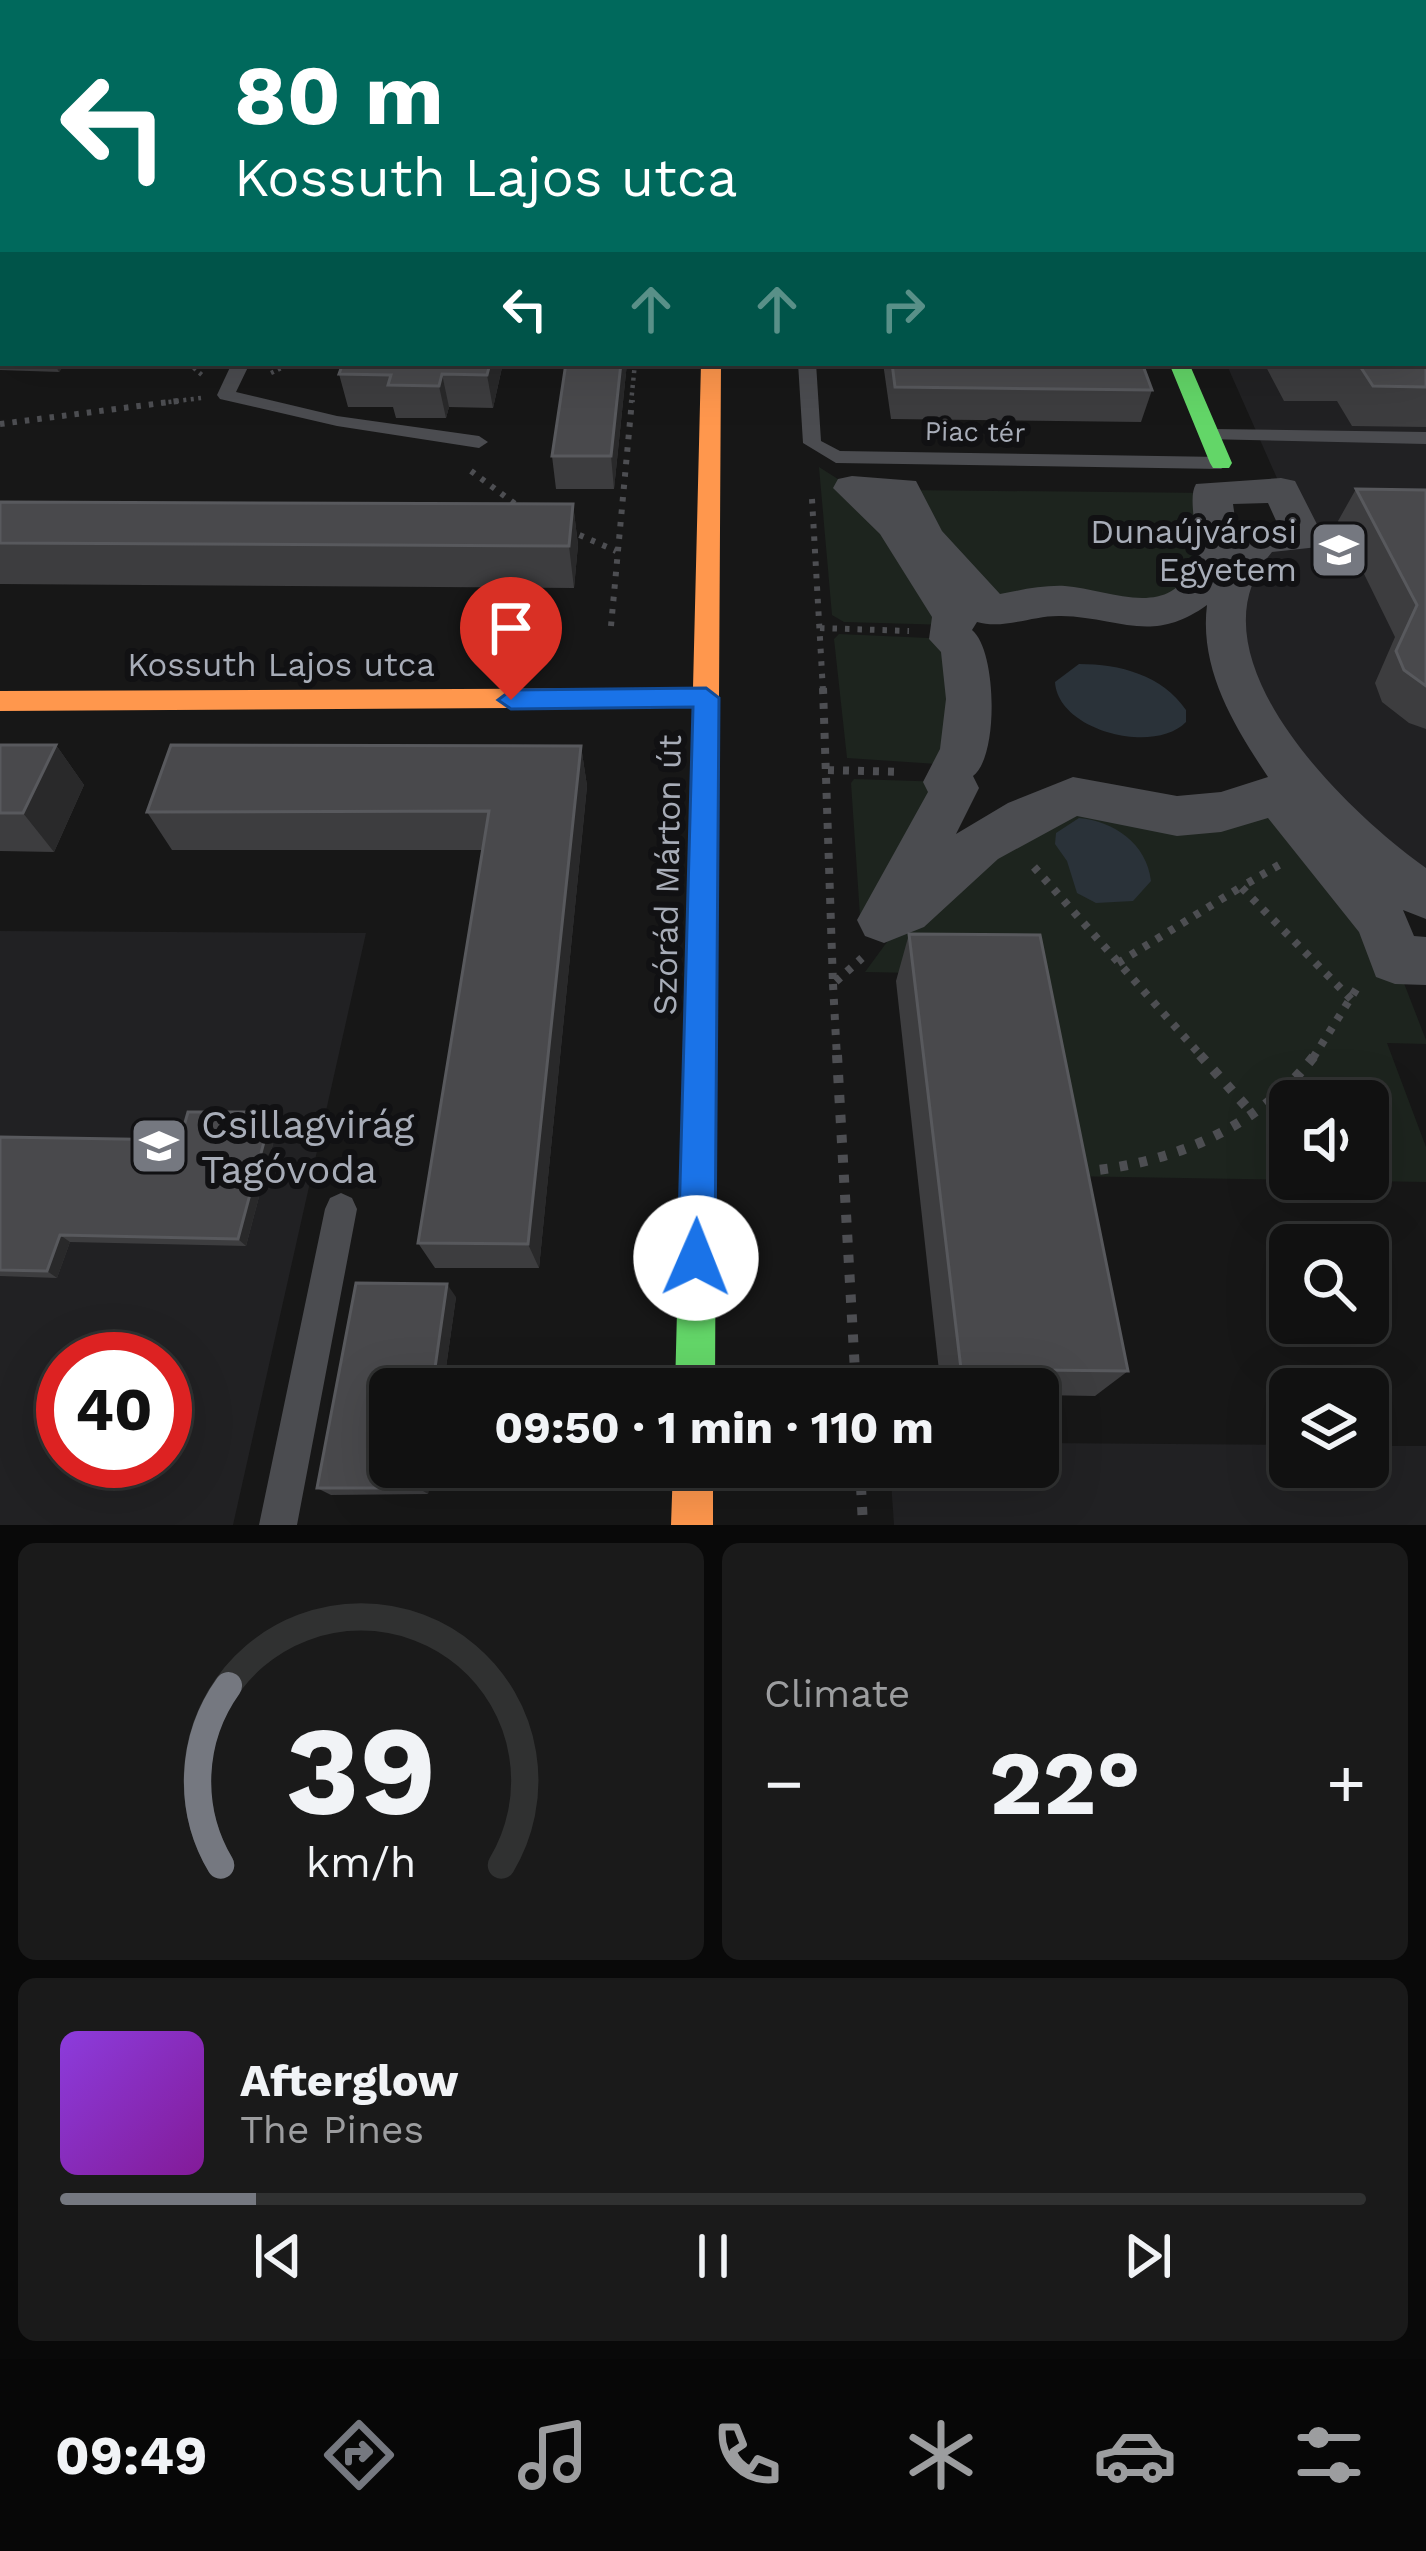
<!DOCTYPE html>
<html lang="en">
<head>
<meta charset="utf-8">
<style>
  :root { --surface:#111; --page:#1a1a1a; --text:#f1f3f6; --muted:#9c9d9f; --line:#303131; --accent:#757880 }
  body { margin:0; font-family:"Work Sans",sans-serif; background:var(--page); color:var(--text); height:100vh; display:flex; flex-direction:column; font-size:45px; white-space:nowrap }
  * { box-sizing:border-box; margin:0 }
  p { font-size:39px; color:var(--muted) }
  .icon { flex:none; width:66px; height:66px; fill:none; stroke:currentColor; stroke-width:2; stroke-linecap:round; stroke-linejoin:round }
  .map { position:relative; height:1525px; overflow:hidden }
  .drawer { display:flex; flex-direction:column; gap:18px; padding:18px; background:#090909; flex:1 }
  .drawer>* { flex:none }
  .guide { position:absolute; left:0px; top:0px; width:1428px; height:366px; box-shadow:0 12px 48px #0002,0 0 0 3px var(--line); background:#00695c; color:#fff; overflow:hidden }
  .tools { position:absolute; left:1269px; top:1080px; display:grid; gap:24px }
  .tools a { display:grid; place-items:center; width:120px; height:120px; border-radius:18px; background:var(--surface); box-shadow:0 12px 48px #0002,0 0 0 3px var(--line); font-size:60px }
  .speed { position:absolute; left:36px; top:1332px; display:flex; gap:24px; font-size:60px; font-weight:700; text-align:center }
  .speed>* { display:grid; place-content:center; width:156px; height:156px; border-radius:50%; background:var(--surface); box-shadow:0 12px 48px #0002,0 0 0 3px var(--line); line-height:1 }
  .speed .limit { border:18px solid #d22; background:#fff; color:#111 }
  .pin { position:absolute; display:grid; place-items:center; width:102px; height:102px; color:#fff; margin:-123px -51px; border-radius:50% 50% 50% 0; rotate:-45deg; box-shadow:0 0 12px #0007 }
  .pin .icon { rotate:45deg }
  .me { position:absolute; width:132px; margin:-66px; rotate:1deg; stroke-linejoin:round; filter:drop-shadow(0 0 9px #0008) }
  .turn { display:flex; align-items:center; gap:42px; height:252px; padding:0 36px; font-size:54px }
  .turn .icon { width:156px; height:156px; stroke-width:2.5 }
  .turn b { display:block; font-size:84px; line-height:102px }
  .lanes { display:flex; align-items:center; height:114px; padding:0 36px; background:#0003; justify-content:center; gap:60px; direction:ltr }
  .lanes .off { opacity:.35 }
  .big { font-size:90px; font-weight:700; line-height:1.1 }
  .drawer .widget { flex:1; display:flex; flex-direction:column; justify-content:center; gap:18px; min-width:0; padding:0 42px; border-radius:18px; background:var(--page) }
  .drawer .dial { align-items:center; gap:0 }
  .dial svg { height:312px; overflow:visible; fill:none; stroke:var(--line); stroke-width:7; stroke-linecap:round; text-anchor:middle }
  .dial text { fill:var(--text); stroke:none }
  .song { display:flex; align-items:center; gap:36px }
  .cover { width:144px; height:144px; border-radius:18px; background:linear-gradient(135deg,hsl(270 70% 55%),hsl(290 70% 35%)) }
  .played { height:12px; border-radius:6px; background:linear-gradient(90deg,var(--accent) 15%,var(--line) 15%) }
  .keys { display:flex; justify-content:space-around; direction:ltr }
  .heat { display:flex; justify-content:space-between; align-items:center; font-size:66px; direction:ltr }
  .drawer .tiles { flex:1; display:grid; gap:18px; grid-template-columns:1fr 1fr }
  .widget:last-child { grid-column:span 2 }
  .trip { position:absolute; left:369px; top:1368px; width:690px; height:120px; border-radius:18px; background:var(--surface); box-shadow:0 12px 48px #0002,0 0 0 3px var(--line); font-weight:700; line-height:120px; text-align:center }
  .menu { display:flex; height:192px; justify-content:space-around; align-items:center; background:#070707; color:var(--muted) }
  .menu .icon { width:84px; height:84px }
  .menu .current { color:var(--accent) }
  .menu b { font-size:54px; color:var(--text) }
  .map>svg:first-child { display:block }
</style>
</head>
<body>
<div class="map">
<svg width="1426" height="1525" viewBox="0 0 1426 1525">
  <rect width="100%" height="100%" fill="#171717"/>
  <path fill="#212123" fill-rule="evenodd" d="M1426 74V897L1245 695 1242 560 1303 537 1226 363H1425Z
    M0 931 366 933 233 1525H0ZM63 1359H165V1461H63Z
    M1038 1443 1290 1445V1467H1368V1446H1426V1525H894L890 1467H1038Z"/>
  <path fill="#1d241e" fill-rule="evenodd" d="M819 467 852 488 949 625 844 622 832 615Z
    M902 490 1210 493 1220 517 1183 601 991 611Z
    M839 634 951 639 952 765 847 758 834 639Z
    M854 779 947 782 860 916 851 783Z
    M1277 794 1395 960 1426 1040V1044L1387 1043 1426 1147V1182L1062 1176 1024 975 865 972 906 916 1003 830 1119 807ZM1290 1101H1368V1179H1290Z"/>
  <path fill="#2a3239" d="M1079 664C1120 664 1162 675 1186 710V722C1154 755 1058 731 1055 682Z
    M1079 818C1114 821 1147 844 1151 881L1133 901 1096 903 1077 893 1067 861 1055 844 1056 833Z"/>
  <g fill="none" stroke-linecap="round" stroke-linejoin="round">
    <path stroke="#4d4e52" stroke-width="4.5" stroke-dasharray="3 4.5" stroke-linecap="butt" d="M750 0H807
      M0 73 3 66
      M188 363 202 375
      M271 373 292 363
      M161 403 201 398
      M631 403 635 363"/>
    <path stroke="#4d4e52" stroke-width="6" stroke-dasharray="4.5 8" stroke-linecap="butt" d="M0 424 185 400
      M471 471 522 509
      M812 499 823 691
      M568 530 616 551
      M611 626 632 400
      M820 628 909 631"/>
    <path stroke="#4d4e52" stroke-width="8" stroke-dasharray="6 9" stroke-linecap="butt" d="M823 688 833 984 862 958
      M828 770 903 772
      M1279 865 1241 887 1352 1000
      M1034 867 1203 1058
      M1118 963 1241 887
      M833 984 837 1058
      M1313 1058 1357 988"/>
    <path stroke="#4d4e52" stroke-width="10" stroke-dasharray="8 12" stroke-linecap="butt" d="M837 1055 856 1389
      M1200 1055 1252 1113
      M1080 1172C1171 1164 1257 1129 1315 1055
      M860 1467 863 1525"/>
    <path fill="#4b4c50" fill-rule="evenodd" d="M232 363H250L236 392 337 416 479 436 488 442 479 448 337 426 220 399 217 395Z
      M798 363H816L821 441 840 451 1221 457 1230 463 1221 469 836 463 803 443Z
      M1210 429 1426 432V444L1203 439 1201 435Z
      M341 1193 352 1198 357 1209 297 1525H259L325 1209 330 1198Z"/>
    <path fill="#4b4c50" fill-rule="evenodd" d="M863 0H885L886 3H864Z
      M3 286V309L0 310V287Z
      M852 476 916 481 942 531 1000 594C1021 590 1043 585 1065 586 1107 589 1169 621 1192 566 1202 540 1186 500 1196 484L1281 478 1295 481 1324 538 1318 547 1272 552C1182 655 1347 812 1426 868V919L1403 910 1414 936 1426 937V985L1395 984 1376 977 1359 932 1268 818 1221 832 1177 836 1077 816 998 859 924 927 884 943 865 936 857 920 928 792 923 782 940 749 946 699 941 652 929 639 932 617 880 534 833 488 838 479ZM1268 503 1278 525 1247 530 1238 539 1233 504ZM1207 605C1199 669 1234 726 1268 777L1221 792 1177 796 1073 777 1008 803 956 834 979 788 973 776C999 757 997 650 972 630L977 622C1004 630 1033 615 1061 616 1119 617 1152 645 1207 605Z"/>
    <path fill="#63d668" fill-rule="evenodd" d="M1169 363H1189L1232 463 1229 468H1213L1210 463Z
      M705 717 718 727 715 1389H675L692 727Z"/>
    <path fill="#ff974d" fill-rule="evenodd" d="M701 363H721L719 697 714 734H696L692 707 0 711V691L693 688Z
      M673 1467H713V1525H671Z"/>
    <path fill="#b3261e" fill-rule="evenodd" d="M644 0H657L659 3H646Z"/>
  </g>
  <path fill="#3d3d3f" d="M1087 0H1426V427L1352 426 1337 401H1284L1264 363H1425V3H1102Z
    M3 135V252H0V139Z
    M3 307V363H66L59 372 0 370V310Z
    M503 363 493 408 449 407 446 418H396L393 407H348L339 374Z
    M566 363H627L614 489H556L552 456Z
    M883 363H1142L1152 390 1141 422 891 419Z
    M1356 489 1426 490V729L1409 723 1382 702 1375 683 1395 637 1338 521Z
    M573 504 578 545 574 588 0 584V543Z
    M0 745H56L84 785 54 852 0 851Z
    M581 746 587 786 539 1268H435L418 1243 483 850H172L147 812Z
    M909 934 1128 1371 1095 1396 1038 1395V1389H941L896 981Z
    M272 1112 279 1121 246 1246 70 1242 57 1278 0 1276V1137L180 1140Z
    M456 1297 428 1494 331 1495 317 1488Z"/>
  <path fill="#29292a" d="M54 363H66L59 372Z
    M490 363H503L493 408 487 375Z
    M621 363H627L614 489 611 456Z
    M442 374 449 407 446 418 439 386Z
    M573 504 578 545 574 588 569 546Z
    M56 745 84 785 54 852 23 813Z
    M581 746 587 786 539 1268 528 1244Z
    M272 1112 279 1121 246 1246 238 1239Z
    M60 1235 70 1242 57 1278 47 1271Z
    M447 1284 456 1297 443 1389H432Z
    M421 1467H432L428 1494 418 1488Z"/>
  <path fill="#49494c" stroke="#58595d" stroke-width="3" d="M72 0H236L235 3H71Z
    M417 0H590L617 3H415Z
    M1127 0H1426V9L1425 3H1129Z
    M1425 29 1426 387 1373 386 1358 363H1425Z
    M3 135V227H0V139Z
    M3 307V349L0 348V310Z
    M343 363H490L487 375 442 374 439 386 388 385 391 375 339 374Z
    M566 363H621L611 456H552Z
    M892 363H1142L1152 390 895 387Z
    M1356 489 1426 490V686L1404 670 1396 651 1417 605Z
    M0 502 573 504 569 546 0 543Z
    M0 745H56L23 813H0Z
    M171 745 581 746 528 1244 418 1243 489 811 147 812Z
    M909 934 1040 935 1128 1371 961 1369Z
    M188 1112H272L238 1239 60 1235 47 1271 0 1270V1137L180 1140Z
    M356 1283 447 1284 432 1389H390V1467H421L418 1488H317Z"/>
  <path fill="#1a73e8" stroke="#114b97" stroke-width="3" d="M706 688 719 698 715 1258 709 1271 696 1276 683 1271 678 1258 693 707 511 709 498 700 511 690Z"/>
  <defs>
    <symbol id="university-square" viewBox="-11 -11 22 22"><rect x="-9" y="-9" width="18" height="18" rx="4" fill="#757880" stroke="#111113"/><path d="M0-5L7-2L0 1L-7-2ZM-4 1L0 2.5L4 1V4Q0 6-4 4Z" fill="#fff"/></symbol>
    <symbol id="school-square" viewBox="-11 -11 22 22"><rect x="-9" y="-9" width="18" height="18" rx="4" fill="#757880" stroke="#111113"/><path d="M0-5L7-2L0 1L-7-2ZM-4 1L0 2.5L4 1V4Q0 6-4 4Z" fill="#fff"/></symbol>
  </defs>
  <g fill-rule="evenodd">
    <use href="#university-square" x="1306" y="517" width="66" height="66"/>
    <use href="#school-square" x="126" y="1113" width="66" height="66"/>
  </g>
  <g text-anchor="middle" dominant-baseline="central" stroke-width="12" stroke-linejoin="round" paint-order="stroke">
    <g font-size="27" fill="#a8adb8" stroke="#111113">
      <text transform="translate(975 432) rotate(1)">Piac tér</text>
    </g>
    <g font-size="33" fill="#a8adb8" stroke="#111113" text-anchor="end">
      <text x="1297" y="531">Dunaújvárosi<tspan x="1297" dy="38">Egyetem</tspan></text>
    </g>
    <g font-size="33" fill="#a8adb8" stroke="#111113">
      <text x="281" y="664">Kossuth Lajos utca</text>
      <text transform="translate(667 875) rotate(-89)">Szórád Márton út</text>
    </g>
    <g font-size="39" fill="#a8adb8" stroke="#111113" text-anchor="start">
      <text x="201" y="1124">Csillagvirág<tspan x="201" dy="45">Tagóvoda</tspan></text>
    </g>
  </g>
</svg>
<div class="tools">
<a><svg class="icon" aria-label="sound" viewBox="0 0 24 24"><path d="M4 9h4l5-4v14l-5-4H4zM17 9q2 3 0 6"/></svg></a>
<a><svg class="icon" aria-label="search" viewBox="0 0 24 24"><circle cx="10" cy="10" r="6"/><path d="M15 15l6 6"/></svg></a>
<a><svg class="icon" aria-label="layers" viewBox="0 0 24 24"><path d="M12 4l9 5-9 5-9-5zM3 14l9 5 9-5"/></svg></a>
</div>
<div class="speed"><div class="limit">40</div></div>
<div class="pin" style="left:511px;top:700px;background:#d93025"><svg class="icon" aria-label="arrive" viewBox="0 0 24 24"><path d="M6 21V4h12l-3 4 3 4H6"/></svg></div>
<svg class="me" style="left:696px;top:1258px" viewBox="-20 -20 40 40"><circle r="19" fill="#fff"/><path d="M0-13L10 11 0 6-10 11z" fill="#1a73e8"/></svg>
<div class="trip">09:50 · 1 min · 110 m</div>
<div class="guide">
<div class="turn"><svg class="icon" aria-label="left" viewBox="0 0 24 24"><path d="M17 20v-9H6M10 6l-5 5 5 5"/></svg><div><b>80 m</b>Kossuth Lajos utca</div></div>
<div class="lanes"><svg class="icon" aria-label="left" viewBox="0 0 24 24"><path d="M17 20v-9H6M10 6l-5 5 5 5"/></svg><svg class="icon off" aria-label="ahead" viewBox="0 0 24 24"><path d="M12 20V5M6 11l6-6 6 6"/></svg><svg class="icon off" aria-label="ahead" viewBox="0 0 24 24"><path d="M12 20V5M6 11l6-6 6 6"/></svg><svg class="icon off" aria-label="right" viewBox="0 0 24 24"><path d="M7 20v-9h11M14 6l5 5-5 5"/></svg></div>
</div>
</div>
<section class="drawer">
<div class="tiles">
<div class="widget dial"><svg viewBox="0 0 100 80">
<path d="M14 69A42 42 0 1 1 86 69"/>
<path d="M14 69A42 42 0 0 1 16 23" stroke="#757880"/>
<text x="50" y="56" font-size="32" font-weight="700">39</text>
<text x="50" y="72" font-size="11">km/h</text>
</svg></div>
<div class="widget"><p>Climate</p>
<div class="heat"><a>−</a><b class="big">22°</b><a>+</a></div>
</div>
<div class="widget">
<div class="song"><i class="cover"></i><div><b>Afterglow</b><p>The Pines</p></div></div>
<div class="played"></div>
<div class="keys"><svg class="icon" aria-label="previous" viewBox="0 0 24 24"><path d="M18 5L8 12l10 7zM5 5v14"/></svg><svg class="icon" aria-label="pause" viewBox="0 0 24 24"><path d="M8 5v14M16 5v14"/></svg><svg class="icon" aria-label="next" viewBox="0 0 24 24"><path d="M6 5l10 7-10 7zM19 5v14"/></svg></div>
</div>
</div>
</section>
<nav class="menu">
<b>09:49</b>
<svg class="icon current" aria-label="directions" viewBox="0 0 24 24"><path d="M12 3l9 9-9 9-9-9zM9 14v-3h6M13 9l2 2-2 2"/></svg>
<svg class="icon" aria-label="music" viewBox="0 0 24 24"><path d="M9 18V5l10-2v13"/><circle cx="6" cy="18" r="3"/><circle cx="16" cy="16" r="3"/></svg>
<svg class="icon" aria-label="phone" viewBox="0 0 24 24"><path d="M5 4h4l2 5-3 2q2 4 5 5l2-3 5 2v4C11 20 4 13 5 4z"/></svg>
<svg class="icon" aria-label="climate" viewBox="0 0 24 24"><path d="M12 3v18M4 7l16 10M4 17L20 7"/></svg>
<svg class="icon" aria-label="car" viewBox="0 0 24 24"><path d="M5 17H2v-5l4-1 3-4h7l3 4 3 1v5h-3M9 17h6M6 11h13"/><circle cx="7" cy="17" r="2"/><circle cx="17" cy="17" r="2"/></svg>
<svg class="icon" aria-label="filters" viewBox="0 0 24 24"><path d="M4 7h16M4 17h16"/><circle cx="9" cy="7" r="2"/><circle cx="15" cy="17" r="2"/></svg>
</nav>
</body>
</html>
